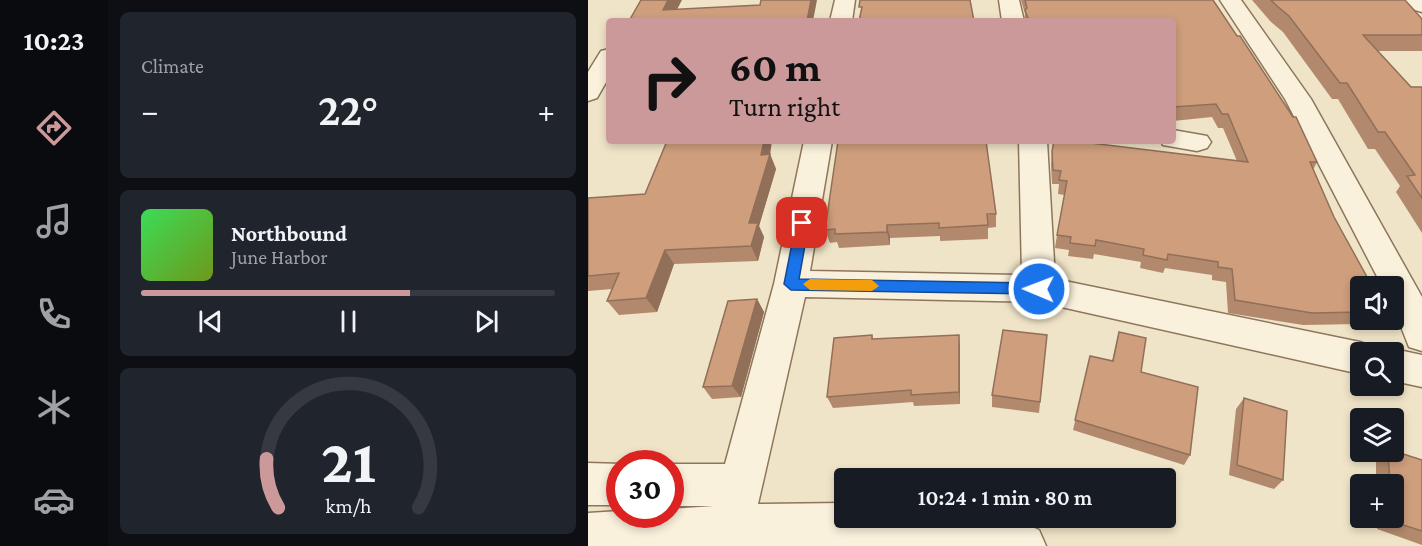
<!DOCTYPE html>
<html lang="en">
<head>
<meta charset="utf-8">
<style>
  :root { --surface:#171b24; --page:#20242c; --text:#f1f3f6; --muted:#9ea1a6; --line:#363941; --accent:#cc999b }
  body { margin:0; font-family:"Crimson Pro",serif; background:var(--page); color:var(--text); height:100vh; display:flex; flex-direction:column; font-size:22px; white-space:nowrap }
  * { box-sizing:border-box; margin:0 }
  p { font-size:20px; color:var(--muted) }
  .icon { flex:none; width:33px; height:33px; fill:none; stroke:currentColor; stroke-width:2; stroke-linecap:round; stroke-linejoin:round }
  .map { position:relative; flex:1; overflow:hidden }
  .details { display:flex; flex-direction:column; gap:12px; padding:12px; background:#0d0f14; width:480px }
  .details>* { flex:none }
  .banner { position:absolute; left:18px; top:18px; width:570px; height:126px; border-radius:6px; box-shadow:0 3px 9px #0003; background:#cc999b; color:#111; overflow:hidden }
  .controls { position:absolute; left:762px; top:276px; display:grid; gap:12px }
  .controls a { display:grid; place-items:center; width:54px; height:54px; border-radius:6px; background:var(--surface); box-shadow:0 3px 9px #0003; font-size:30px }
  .speed { position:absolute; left:18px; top:450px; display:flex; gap:12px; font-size:30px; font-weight:700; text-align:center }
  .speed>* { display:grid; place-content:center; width:78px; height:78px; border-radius:50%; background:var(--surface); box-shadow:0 3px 9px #0003; line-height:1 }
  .speed .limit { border:9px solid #d22; background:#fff; color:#111 }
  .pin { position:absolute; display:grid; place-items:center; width:51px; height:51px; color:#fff; margin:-26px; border-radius:12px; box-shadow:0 3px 9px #0006 }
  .me { position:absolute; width:66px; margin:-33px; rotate:271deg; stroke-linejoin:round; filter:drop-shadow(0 0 4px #0008) }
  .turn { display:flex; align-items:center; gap:21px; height:126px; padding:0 24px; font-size:27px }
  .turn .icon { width:78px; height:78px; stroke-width:2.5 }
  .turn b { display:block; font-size:42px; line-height:51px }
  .big { font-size:45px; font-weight:600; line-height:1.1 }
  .details .card { flex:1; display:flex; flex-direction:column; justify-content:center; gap:9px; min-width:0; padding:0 21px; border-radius:9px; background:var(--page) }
  .details .dial { align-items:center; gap:0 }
  .dial svg { height:156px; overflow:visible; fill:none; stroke:var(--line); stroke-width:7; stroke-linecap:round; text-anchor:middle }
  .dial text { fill:var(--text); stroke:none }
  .song { display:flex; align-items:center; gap:18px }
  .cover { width:72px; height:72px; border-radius:9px; background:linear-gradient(135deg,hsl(130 70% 55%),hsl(80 70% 35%)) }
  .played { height:6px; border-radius:3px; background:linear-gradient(90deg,var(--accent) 65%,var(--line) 65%) }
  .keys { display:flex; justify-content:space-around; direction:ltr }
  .heat { display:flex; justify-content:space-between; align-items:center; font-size:33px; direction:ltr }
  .trip { position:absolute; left:246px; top:468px; width:342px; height:60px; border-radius:6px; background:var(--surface); box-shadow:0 3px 9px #0003; font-weight:600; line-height:60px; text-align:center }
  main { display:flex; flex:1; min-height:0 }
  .dock { display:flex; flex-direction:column; width:108px; justify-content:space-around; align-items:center; background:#090b0e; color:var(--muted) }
  .dock .icon { width:42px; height:42px }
  .dock .current { color:var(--accent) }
  .dock b { font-size:27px; color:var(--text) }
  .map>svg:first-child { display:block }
</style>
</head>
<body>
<main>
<nav class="dock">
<b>10:23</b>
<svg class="icon current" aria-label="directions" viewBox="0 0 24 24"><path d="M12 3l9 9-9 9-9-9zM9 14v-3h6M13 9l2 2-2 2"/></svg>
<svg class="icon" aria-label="music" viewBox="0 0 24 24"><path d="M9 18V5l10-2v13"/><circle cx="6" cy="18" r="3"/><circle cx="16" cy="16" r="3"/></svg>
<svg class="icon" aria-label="phone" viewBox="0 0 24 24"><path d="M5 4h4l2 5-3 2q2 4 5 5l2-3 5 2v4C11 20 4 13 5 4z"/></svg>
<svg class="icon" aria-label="climate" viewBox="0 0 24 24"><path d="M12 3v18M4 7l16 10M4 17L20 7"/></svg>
<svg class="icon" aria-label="car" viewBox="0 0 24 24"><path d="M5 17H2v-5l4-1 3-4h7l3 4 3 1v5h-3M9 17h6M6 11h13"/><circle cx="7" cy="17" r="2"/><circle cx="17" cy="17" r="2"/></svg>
</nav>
<section class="details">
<div class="card"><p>Climate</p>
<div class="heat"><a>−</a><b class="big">22°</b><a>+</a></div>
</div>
<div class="card">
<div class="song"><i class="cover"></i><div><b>Northbound</b><p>June Harbor</p></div></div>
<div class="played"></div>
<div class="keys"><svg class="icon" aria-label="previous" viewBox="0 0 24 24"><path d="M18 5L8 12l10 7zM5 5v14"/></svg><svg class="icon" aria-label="pause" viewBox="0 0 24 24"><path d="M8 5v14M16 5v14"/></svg><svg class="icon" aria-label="next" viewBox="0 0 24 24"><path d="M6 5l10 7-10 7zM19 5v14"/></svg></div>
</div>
<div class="card dial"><svg viewBox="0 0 100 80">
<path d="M14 69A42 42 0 1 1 86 69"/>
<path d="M14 69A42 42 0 0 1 8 44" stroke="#cc999b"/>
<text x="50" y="56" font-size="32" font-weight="700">21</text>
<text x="50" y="72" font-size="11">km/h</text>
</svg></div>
</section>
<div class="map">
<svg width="834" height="546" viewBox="0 0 834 546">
  <rect width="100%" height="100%" fill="#f0e4c8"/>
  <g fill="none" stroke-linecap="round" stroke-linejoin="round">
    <defs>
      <path id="minor" d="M247 0H267L264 21H242Z
        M411 0H431L436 21H414Z
        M632 0H653L723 99 834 297V351L821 347 806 309V286H794L697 99Z
        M816 0H834V12L827 10Z
        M21 49V77L9 98 0 101V72L13 51Z
        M585 130 619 136 623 142 619 148 609 151 575 145 573 141H585Z
        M216 141H244L222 271 434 275 431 141H459L467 279 772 342 785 347 788 352H772V374L451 302 217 297 170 504 256 503V518H407L435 523 451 530 458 546H0V513L32 511V514H82V509L126 506H82V464H137L186 284Z
        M806 349 834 355V387L806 381V352H796Z
        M0 463 34 464H32V505H0Z"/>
    </defs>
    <use href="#minor" stroke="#8d765c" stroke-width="3"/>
    <use href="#minor" fill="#faf1dc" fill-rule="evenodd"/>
  </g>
  <path fill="#b2896c" d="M433 0H625L729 162 725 170 772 286V320H776L772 324 715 325 640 313 638 282 624 280V275L577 268 575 273 552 268 553 262 506 254 505 259 480 256 481 250 467 248 469 235 477 195 470 194 471 184H464L463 165 464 151 649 161 635 128H630L624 117 585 121V21H436L437 14Z
    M664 0H817L834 19V51H790L823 87H834V233L808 192 812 186 787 149H780L750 99H744L695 32 683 22Z
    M182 154 188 169 171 226 176 237 170 261 86 264 69 312 31 315 19 301 24 289 0 291V198L57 194Z
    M408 214V227L400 228V239L352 241V236L302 238V245L251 248 249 242 242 243 237 230Z
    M169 299 176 312 153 397 124 399 115 387Z
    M531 332 553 372 602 455 596 465 485 430 502 356 524 361Z
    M284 335 285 339 372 347V404L326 406 325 402 245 408 239 397Z
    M459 335 451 413 404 407V395Z
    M656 398 695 480 686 489 641 475 648 409Z
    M797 452H806L834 460V545L789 529V518H806V484H788V459Z"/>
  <path fill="#916f58" d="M80 0H94L83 21 75 10Z
    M223 0H229L225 21H219Z
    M176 141H184L182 155V154L188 169 171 226 176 237 170 261 163 246 161 223Z
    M299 225 302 238V245L299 232Z
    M77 250 86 264 69 312 58 298Z
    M169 299 176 312 153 397 144 386Z
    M371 335 372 347V404L371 392Z"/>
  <path fill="#cf9f7d" stroke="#916f58" stroke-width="1.5" d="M53 0H80L75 10 172 5 173 0H223L219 21H41Z
    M272 0H382L386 21H271L274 7H271Z
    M437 0H625L649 36H652L705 117H708L729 162H722L746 217 784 286H772V312L724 313 647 300 644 269 630 267V262L580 254 579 260 555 255 556 249 508 240 507 246 482 243 483 237 469 235 479 181 471 180 473 171 465 170 464 151 466 141H486L660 162 640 114H634L628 104 585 107V21H441L437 10 439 8Z
    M683 0H817L834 19V35H775L823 87H834V198L819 176 827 175 797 132H790L759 83H752L701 16 689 6Z
    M79 141H176L173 155 182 154 161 223H170L163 246 77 250 58 298 19 301 31 273 0 276V198L57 194Z
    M250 141H398L408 214H399L400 225 351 228V223L299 225V232L247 234V229L237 230Z
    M169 299 144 386 115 387 140 301Z
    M415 330 459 335 452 402 404 395Z
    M531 332 558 338 553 372 610 387 602 455 487 420 502 356 525 361Z
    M284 335V339L371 335V392L323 395V390L239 397 246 338Z
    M656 398 699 411 695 480 649 465Z
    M806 451 834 460V531L803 521V518H806V484H802L800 452Z"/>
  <path fill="#1a73e8" stroke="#114b97" stroke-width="1.5" d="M214 218 221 223 211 279 451 283 458 289 451 294 203 290 196 284 208 223Z"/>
  <path fill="#f59e0b" d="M222 279 284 280 291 286 284 291 222 290 215 284Z"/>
</svg>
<div class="controls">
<a><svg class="icon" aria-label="sound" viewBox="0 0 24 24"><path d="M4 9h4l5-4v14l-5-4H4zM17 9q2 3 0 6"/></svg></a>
<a><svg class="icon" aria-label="search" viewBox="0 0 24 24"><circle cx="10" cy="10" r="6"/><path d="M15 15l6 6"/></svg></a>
<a><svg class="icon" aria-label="layers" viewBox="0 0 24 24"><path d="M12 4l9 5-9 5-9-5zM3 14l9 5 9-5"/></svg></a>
<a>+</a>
</div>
<div class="speed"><div class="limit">30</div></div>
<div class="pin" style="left:214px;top:223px;background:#d93025"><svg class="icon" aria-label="arrive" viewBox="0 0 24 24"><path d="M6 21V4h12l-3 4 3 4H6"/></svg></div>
<svg class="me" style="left:451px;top:289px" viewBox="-20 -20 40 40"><circle r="17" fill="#1a73e8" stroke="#fff" stroke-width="3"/><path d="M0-11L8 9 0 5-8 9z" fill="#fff"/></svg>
<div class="trip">10:24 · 1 min · 80 m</div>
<div class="banner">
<div class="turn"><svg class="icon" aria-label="right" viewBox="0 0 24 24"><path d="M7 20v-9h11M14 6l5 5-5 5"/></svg><div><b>60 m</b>Turn right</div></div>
</div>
</div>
</main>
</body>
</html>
